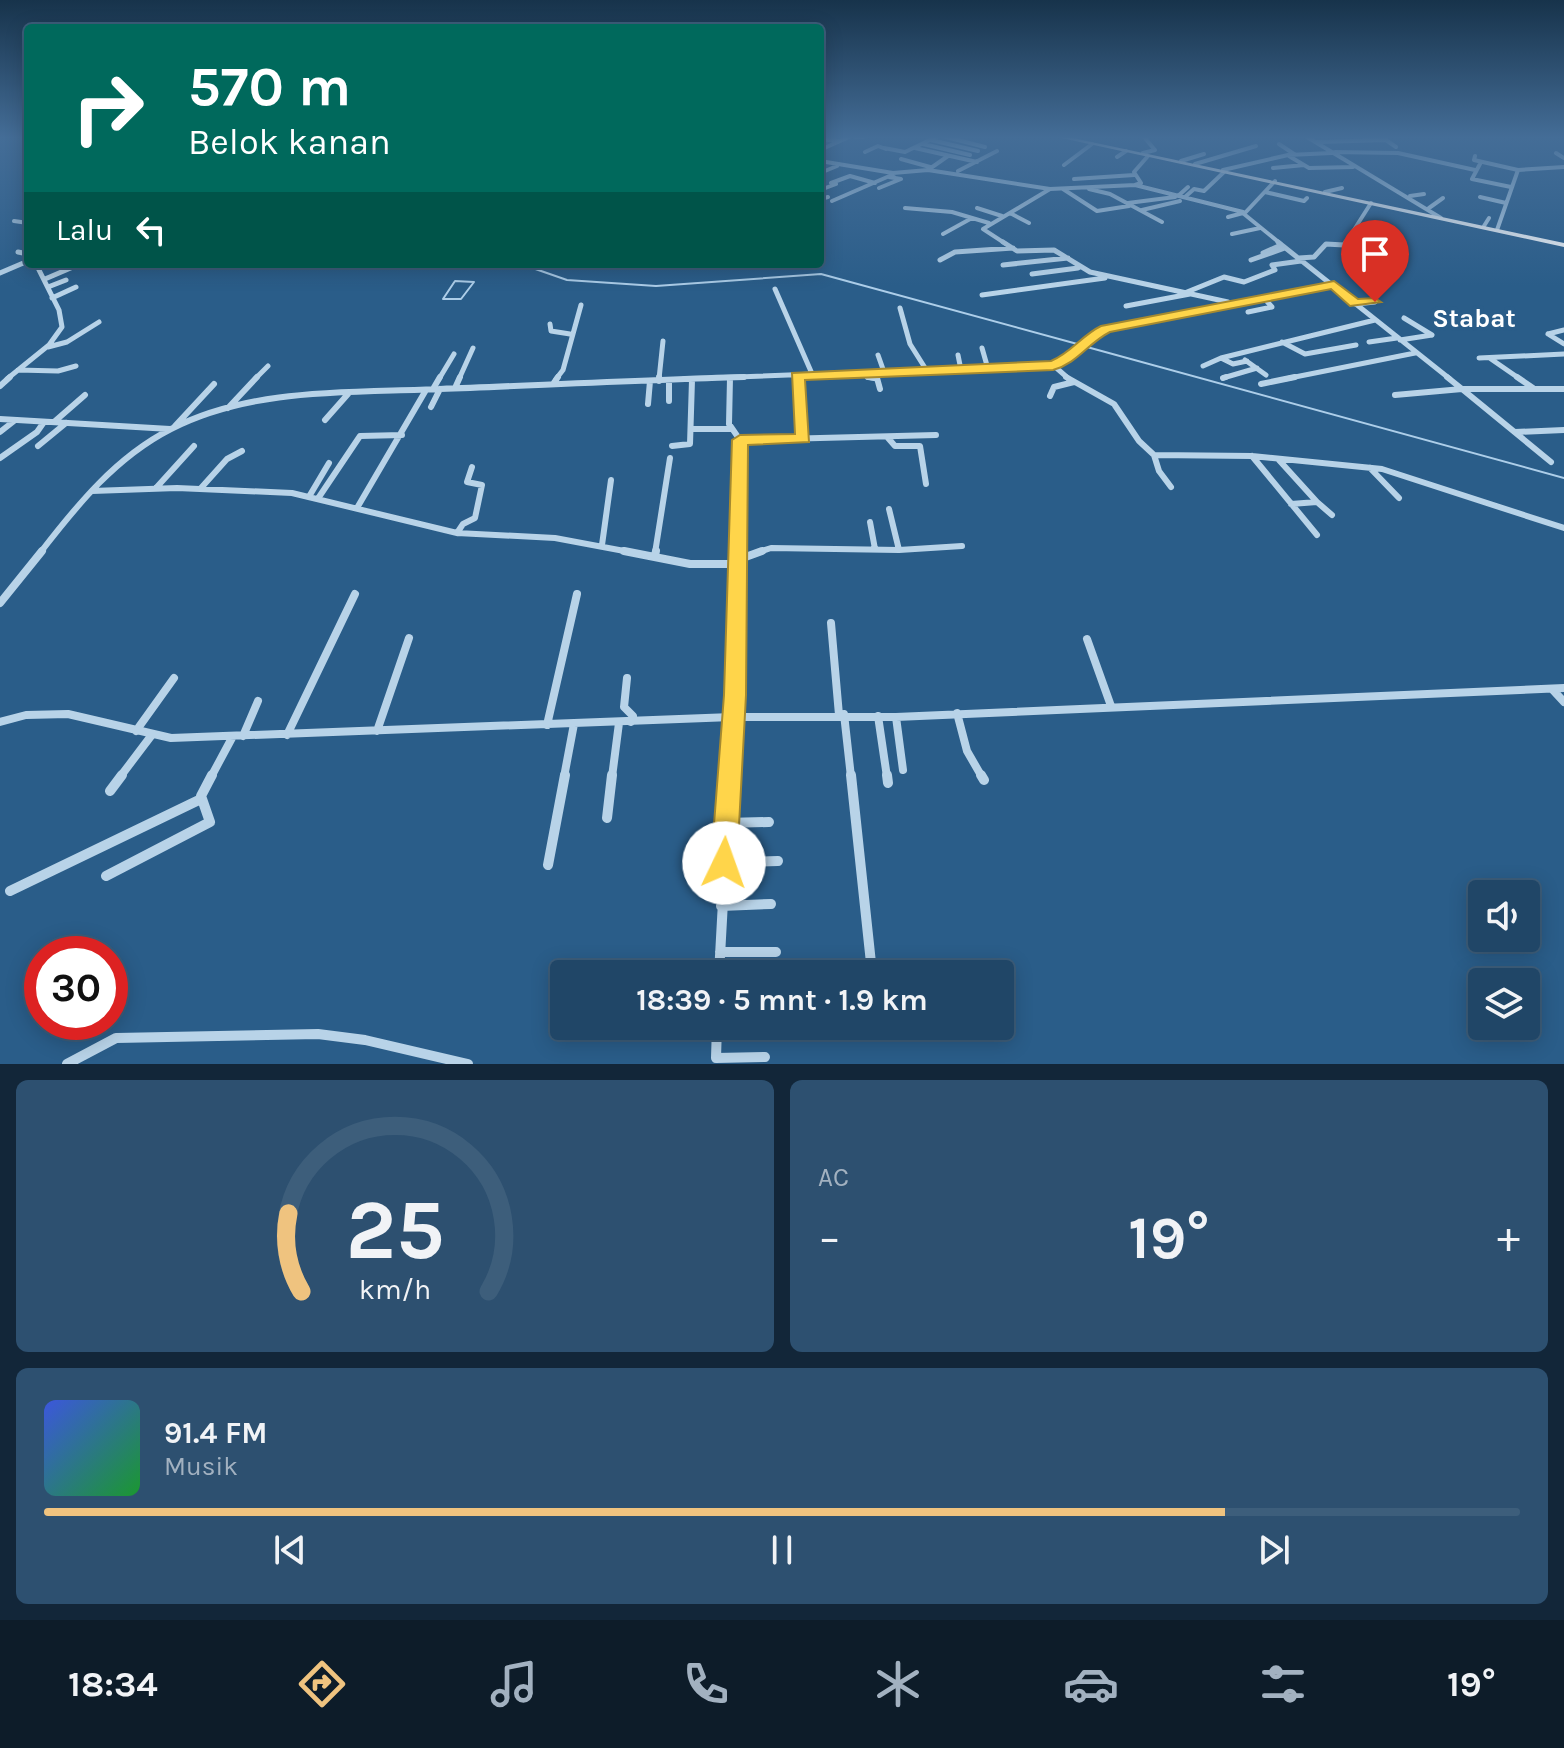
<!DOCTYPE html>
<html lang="id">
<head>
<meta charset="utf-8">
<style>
  :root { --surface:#204667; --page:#2d5070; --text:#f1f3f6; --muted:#a2b1c0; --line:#3d5e7b; --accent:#efc37f }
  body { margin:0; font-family:Karla,sans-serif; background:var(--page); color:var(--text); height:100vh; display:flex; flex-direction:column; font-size:30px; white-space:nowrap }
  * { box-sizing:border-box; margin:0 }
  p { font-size:26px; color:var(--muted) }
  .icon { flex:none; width:44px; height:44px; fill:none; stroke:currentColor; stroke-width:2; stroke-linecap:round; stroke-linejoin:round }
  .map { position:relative; height:1064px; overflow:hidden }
  .panel { display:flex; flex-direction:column; gap:16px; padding:16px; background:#122639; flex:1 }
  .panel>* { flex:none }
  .hud { position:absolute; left:24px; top:24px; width:800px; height:244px; border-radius:8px; box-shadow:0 4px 20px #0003,0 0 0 2px var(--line); background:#00695c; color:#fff; overflow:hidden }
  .buttons { position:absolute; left:1468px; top:880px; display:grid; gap:16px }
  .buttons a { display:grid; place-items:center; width:72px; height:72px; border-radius:8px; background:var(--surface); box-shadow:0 4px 20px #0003,0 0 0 2px var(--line); font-size:40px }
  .speed { position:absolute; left:24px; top:936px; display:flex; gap:16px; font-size:40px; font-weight:700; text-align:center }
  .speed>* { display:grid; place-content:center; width:104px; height:104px; border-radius:50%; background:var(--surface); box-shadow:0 4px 20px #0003,0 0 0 2px var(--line); line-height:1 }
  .speed .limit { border:12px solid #d22; background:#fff; color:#111 }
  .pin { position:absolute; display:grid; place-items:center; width:68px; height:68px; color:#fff; margin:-82px -34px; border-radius:50% 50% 50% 0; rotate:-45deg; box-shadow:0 0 8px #0007 }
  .pin .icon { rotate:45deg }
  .me { position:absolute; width:88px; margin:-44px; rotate:3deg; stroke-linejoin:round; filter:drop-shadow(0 0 6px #0008) }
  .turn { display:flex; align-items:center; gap:28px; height:168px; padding:0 32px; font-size:36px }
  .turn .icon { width:104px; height:104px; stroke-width:2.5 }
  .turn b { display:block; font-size:56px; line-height:68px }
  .then { display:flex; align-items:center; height:76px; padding:0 32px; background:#0003; gap:16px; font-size:30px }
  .big { font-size:60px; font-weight:700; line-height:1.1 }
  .panel .tile { flex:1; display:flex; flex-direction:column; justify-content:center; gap:12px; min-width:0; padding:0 28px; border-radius:12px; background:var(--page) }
  .panel .dial { align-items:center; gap:0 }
  .dial svg { height:208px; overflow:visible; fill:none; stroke:var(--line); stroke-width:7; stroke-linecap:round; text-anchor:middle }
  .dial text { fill:var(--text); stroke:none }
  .song { display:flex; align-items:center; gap:24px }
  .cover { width:96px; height:96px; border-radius:12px; background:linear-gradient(135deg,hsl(230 70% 55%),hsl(130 70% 35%)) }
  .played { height:8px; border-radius:4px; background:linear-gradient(90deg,var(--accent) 80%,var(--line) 80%) }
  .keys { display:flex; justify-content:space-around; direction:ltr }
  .heat { display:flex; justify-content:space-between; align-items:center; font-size:44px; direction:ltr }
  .panel .tiles { flex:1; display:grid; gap:16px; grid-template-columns:1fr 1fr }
  .tile:last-child { grid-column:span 2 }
  .trip { position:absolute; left:550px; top:960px; width:464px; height:80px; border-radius:8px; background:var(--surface); box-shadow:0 4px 20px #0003,0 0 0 2px var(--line); font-weight:700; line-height:80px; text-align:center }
  .tab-bar { display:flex; height:128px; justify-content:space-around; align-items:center; background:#0d1c29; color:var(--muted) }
  .tab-bar .icon { width:56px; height:56px }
  .tab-bar .on { color:var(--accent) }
  .tab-bar b { font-size:36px; color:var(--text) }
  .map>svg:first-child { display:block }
</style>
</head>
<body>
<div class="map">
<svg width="1564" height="1064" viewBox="0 0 1564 1064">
  <rect width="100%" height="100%" fill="#2a5d89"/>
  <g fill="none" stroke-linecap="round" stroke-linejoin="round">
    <path stroke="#adcee9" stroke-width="2" d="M521 264 567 280 656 286 821 274 1081 345
      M455 281 474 282 461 299H443Z
      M1087 347 1564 478"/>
    <path stroke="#b8d3e8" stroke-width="4" d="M855 137H863
      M946 137 985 147
      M1307 137 1441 218
      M820 139 838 141
      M931 140 978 151
      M1317 142 1386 140 1396 147
      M923 144 970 155
      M1279 144 1294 154
      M884 148 905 152 936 137
      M915 148 977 162
      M820 150 849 137
      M865 152 878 146 886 149
      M1335 152 1398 153 1475 170
      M1143 153 1155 150 1144 137
      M1556 153 1564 158
      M1289 156 1309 168 1353 167
      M1475 156 1474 160 1518 170
      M1117 157 1126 151
      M901 159 930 167
      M820 161 893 173 928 170 1050 189 1135 185 1243 212
      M1181 161 1204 154
      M1481 162 1472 179 1511 187
      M1195 164 1256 146
      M1064 165 1092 144
      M1273 168 1304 165
      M928 170 948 156
      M1223 170 1288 155 1331 153
      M958 171 997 151
      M820 173 837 166
      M1074 179 1134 175
      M1275 181 1244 214 1281 244
      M831 183 850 176 875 183
      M1135 185 1141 183 1134 172 1148 156
      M879 188 901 179 889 177
      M1063 189 1097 211 1129 206
      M1089 189 1110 194 1162 222
      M820 190 836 184
      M1265 192 1304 201 1307 198
      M1325 192 1342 188
      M1178 196 1188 187
      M1410 196 1424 194
      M1185 197 1194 189 1204 191 1224 172
      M1480 197 1506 203
      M824 198 828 197
      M832 201 894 174
      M1128 203 1175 197
      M905 208 952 212 989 223
      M977 208 1002 216
      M1429 208 1443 198
      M1142 210 1180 201
      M1010 213 1029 223
      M1228 217 1243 213
      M14 221 28 223
      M1484 226 1489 218
      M1497 230 1518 170 1564 167
      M943 234 972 218
      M1232 234 1260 228
      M1006 244 983 229 1050 189
      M1345 244 1371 203"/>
    <path stroke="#b8d3e8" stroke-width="5" d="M1003 242 1017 251 1054 250 1090 272 1228 302
      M1278 242 1450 379
      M18 252 28 254
      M1263 253 1281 245
      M1299 258 1314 257 1326 244 1344 245 1346 242
      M940 260 955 252 1013 248
      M1251 260 1285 248
      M1003 265 1068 258
      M0 273 28 261
      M1032 274 1078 268
      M45 279 80 264
      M48 287 66 280
      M775 289 813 376
      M1187 292 1224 277 1244 282 1275 270 1272 265 1301 261
      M982 295 1105 278
      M52 298 76 287
      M1355 304 1375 302
      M1126 306 1190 294
      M900 308 910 344 927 371
      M1248 312 1272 307 1264 298
      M1404 318 1432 335
      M550 324 551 331 570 334
      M1548 334 1564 330
      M1548 334 1564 344
      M1400 340 1432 335
      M1282 342 1305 354 1356 345
      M1369 342 1397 338
      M48 347 67 342 99 322
      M982 348 988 369
      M878 355 884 372
      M958 355 961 370
      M1221 358 1375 320
      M1479 358 1564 354
      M1491 359 1520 379
      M1245 360 1266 375
      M1053 365 1069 379
      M1203 366 1221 358 1233 364 1247 361
      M18 370 58 371 76 366
      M797 376V379
      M867 377 877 379
      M1223 378 1257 368
      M7 379 49 345 62 327 59 310 36 264
      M255 379 268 366
      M439 379 454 354
      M459 379 473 348
      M556 379 563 370 581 305
      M659 379 663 341
      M683 379 1053 365 1069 359 1106 329 1334 285
      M1285 379 1415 353"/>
    <path stroke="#b8d3e8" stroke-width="6" d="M797 377 803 439
      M868 377 877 378 880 389
      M1066 377 1114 404 1139 441 1154 455 1252 456 1382 469 1564 528
      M1447 377 1462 389H1564
      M1517 377 1533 388
      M730 378 729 424 740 440 738 553
      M1223 378 1226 377
      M659 381V377
      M669 381V401
      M553 384 558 377
      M1261 384 1295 377
      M0 386 10 377
      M455 388 460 377
      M433 389 440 377
      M1395 395 1462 389 1551 462
      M1050 396 1054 387 1074 382
      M648 404 650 381
      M431 407 440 389
      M228 408 257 377
      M0 419 170 429
      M325 420 348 394
      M54 422 85 395
      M175 426 214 384
      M691 429H730
      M0 432 14 421
      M1515 432 1564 430
      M888 438 895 446H920L926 484
      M740 440 936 435
      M38 446 66 423
      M672 446 690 444 692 380
      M1154 455 1159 471 1171 487
      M1252 456 1317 535
      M0 458 37 432 44 422
      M1278 459 1317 502
      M1370 468 1399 498
      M156 488 194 446
      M201 488 227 459 242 451
      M92 491 177 488 292 493 457 533 555 538 635 553
      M310 495 329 463
      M319 497 360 436 402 435
      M1291 504 1317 502 1332 515
      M357 508 426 390
      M889 509 899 550
      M870 522 875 549
      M457 533 463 524 475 518 482 485 467 482 472 467
      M602 545 611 480
      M40 553C77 505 116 457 171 429 253 387 351 393 440 389 542 385 643 380 744 377
      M655 553 670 458
      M756 553 771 548 899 550 962 546"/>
    <path stroke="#b8d3e8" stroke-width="8" d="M624 551 690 564H739
      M655 556 656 551
      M740 559 762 551
      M0 603 42 551
      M831 623 839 715
      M1087 639 1111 706
      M627 678 624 707 633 716 631 722
      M1552 689 1564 702
      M957 713 967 751 982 777
      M844 714 851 777
      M878 716 887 777
      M896 717 903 770
      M0 722 26 715 68 714 171 738 732 717H896L1564 688
      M547 725 577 594
      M136 731 174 678
      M377 731 409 638
      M287 735 355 594
      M243 736 258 701
      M120 777 151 736
      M211 777 233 736
      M564 777 574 724
      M612 777 619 723
      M730 777 738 551"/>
    <path stroke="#b8d3e8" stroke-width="10" d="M851 775 871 963
      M887 775 888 783
      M981 775 984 780
      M110 791 122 775
      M607 818 612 775
      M726 823 769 822
      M724 863 778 861
      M548 865 565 775
      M106 876 210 822 201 796 212 775
      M10 891 201 799
      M721 906 771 904
      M720 952H776
      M719 974 730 775
      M717 1026 716 1058 765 1057
      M67 1064 116 1038 318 1034 365 1040 468 1064"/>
    <path fill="#fff" fill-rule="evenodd" d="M1057 137H1068L1564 243V247Z"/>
  </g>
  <linearGradient id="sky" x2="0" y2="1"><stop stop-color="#17334b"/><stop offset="0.48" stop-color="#446d97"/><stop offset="1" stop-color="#446d97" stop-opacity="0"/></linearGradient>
  <rect width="1564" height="286" fill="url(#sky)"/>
  <path fill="#ffd54a" stroke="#a68a30" stroke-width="2" d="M1334 281 1358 299 1375 298 1381 302 1350 306 1331 289 1110 332C1088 343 1078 363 1053 370L805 380 809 442 748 445 746 695 737 863 733 872 724 876 715 872 711 863 724 695 732 440 740 435 795 434 792 373 1051 361C1071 353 1082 335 1101 326Z"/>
  <g text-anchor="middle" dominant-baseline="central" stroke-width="8" stroke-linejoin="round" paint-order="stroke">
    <g font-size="26" font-weight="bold" fill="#fff" stroke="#2a5d89">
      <text x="1474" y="318">Stabat</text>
    </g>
  </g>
</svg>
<div class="buttons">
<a><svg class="icon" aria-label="sound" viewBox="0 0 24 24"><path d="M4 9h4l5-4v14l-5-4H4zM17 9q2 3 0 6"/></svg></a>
<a><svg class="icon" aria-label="layers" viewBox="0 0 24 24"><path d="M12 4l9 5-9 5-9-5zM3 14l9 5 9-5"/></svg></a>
</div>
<div class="speed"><div class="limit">30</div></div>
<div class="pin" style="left:1375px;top:302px;background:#d93025"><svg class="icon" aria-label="arrive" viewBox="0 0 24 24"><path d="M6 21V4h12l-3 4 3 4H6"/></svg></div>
<svg class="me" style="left:724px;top:863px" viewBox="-20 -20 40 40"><circle r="19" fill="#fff"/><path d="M0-13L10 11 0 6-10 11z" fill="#ffd54a"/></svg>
<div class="trip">18:39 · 5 mnt · 1.9 km</div>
<div class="hud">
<div class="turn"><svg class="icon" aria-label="right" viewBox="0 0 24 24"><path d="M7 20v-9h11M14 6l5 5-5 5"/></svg><div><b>570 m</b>Belok kanan</div></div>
<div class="then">Lalu<svg class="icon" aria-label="left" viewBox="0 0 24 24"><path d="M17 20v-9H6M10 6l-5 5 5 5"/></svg></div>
</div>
</div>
<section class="panel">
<div class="tiles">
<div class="tile dial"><svg viewBox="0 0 100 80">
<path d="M14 69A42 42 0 1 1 86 69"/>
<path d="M14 69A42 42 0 0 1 9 39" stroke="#efc37f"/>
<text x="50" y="56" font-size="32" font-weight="700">25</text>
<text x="50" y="72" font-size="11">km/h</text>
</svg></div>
<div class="tile"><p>AC</p>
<div class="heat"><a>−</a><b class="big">19°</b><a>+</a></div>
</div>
<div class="tile">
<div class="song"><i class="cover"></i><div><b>91.4 FM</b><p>Musik</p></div></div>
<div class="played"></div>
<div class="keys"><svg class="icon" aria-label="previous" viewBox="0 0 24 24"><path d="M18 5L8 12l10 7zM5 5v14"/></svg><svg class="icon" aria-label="pause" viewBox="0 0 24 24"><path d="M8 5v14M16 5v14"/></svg><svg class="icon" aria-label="next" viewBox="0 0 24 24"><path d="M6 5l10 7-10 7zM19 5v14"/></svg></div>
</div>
</div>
</section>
<nav class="tab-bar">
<b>18:34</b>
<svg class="icon on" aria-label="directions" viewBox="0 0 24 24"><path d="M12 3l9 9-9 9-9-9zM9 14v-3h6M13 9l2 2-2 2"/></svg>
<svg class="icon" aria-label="music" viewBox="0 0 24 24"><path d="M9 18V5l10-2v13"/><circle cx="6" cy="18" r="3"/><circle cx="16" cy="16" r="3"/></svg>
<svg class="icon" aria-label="phone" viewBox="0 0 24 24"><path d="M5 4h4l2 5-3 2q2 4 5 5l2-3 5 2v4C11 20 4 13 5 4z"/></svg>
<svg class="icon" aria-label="climate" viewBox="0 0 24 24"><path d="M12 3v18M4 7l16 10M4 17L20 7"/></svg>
<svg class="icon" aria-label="car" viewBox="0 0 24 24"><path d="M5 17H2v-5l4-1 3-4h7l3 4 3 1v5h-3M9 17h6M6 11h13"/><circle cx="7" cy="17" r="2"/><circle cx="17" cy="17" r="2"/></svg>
<svg class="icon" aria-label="filters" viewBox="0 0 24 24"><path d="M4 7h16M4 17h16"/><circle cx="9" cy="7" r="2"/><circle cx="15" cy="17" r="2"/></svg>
<b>19°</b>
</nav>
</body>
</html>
